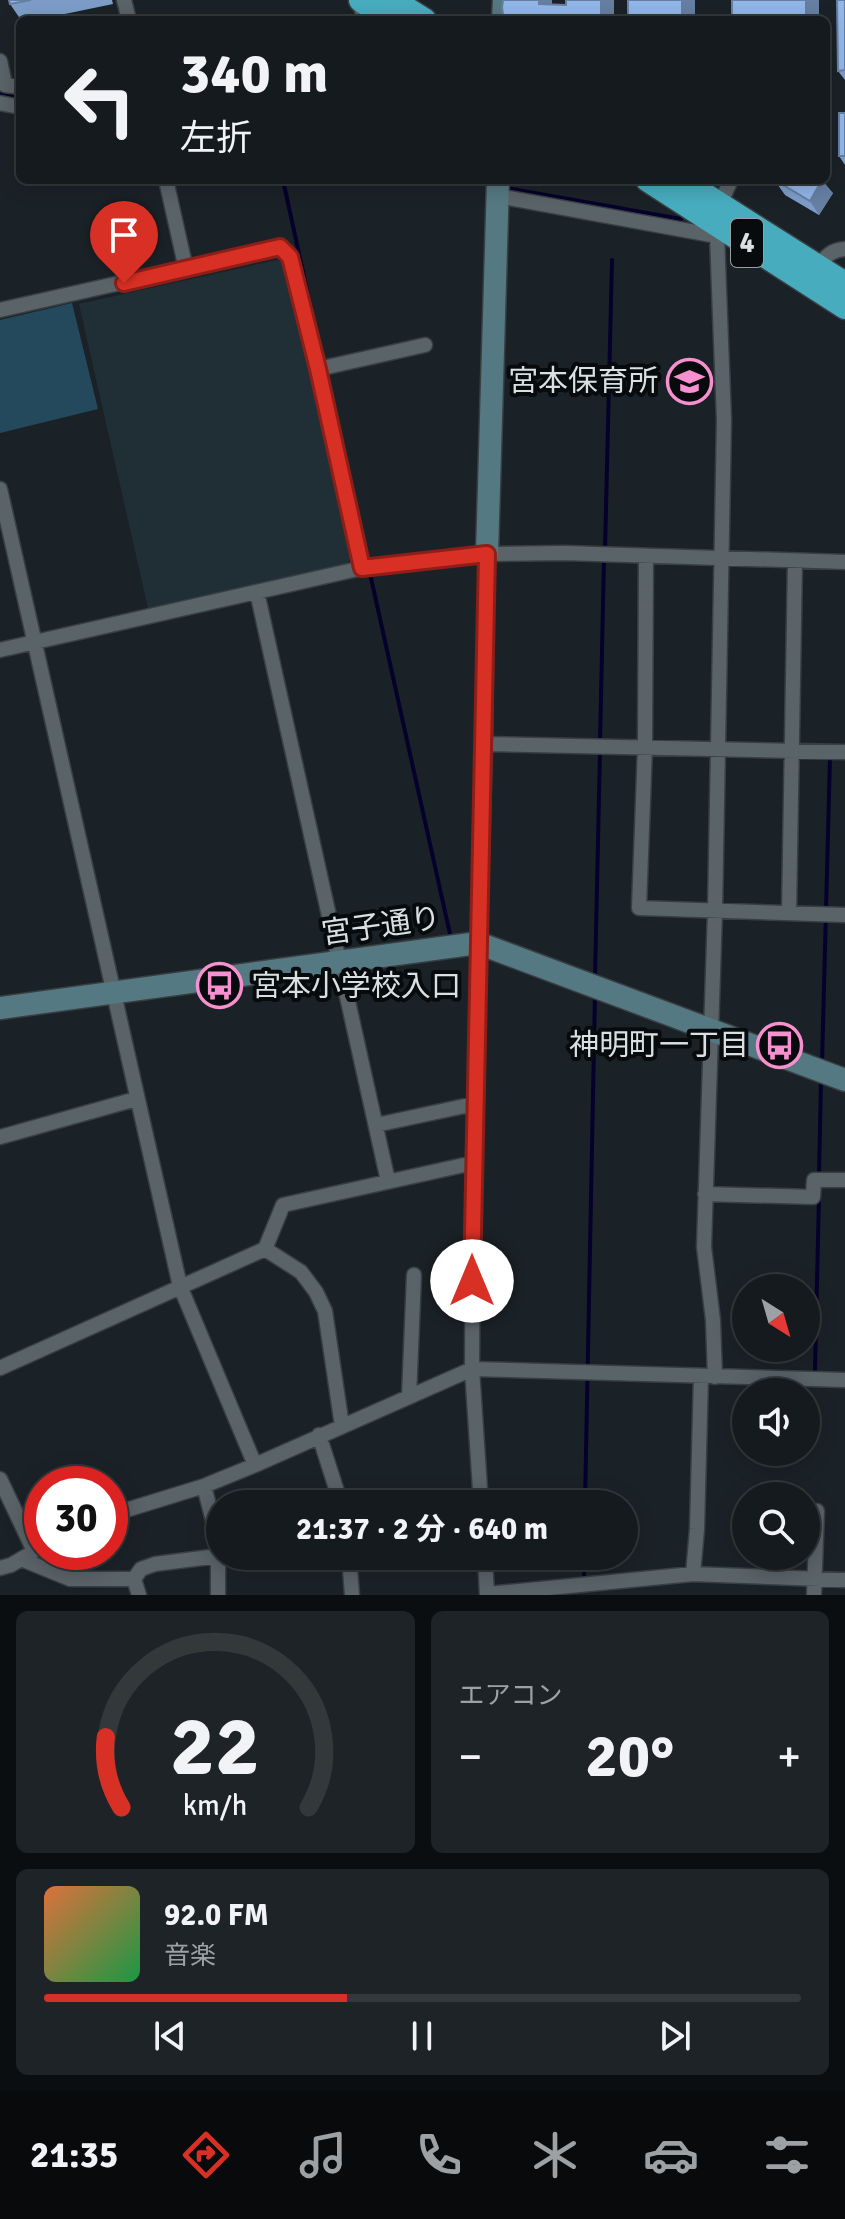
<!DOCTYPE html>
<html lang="ja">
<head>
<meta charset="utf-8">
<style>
  :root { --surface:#141a1d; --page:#1d2326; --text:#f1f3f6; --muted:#9da1a4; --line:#33383b; --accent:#d93025 }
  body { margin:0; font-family:Signika,"Noto Sans JP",sans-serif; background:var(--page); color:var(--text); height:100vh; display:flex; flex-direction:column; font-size:30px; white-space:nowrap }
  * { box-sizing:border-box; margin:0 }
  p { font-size:26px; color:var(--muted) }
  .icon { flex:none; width:44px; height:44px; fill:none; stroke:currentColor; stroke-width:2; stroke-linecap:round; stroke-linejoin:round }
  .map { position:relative; height:1595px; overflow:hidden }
  .drawer { display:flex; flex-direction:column; gap:16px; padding:16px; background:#0b0e10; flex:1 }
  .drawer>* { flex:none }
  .banner { position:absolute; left:16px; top:16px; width:814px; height:168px; border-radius:12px; box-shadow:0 4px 20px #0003,0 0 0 2px var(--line); background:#141a1d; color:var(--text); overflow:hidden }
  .needle { width:52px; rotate:143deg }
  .buttons { position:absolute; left:732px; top:1274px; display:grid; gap:16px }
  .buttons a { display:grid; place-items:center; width:88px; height:88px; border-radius:50%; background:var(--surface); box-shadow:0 4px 20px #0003,0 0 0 2px var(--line); font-size:40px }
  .speed { position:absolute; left:24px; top:1466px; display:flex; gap:16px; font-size:40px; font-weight:700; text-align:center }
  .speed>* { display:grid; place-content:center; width:104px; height:104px; border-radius:50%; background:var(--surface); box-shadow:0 4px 20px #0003,0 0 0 2px var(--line); line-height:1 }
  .speed .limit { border:12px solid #d22; background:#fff; color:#111 }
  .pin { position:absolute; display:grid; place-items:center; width:68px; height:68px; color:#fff; margin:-82px -34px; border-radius:50% 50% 50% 0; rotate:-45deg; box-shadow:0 0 8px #0007 }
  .pin .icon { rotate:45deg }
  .me { position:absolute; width:88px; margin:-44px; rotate:0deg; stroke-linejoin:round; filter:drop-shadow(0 0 6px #0008) }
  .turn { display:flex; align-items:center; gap:28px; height:168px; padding:0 32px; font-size:36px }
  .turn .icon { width:104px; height:104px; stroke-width:2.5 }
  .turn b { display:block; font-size:56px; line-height:68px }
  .big { font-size:60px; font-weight:700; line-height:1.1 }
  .drawer .widget { flex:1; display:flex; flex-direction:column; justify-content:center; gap:12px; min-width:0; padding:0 28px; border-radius:12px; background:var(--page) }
  .drawer .dial { align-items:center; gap:0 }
  .dial svg { height:208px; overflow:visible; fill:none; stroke:var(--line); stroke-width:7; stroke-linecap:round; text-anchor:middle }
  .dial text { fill:var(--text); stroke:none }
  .song { display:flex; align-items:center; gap:24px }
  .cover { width:96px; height:96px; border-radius:12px; background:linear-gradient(135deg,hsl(20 70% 55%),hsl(140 70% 35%)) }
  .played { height:8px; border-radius:4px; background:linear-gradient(90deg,var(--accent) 40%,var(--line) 40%) }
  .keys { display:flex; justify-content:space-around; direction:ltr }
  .heat { display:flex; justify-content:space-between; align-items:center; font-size:44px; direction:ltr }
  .drawer .tiles { flex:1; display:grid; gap:16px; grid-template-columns:1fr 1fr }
  .widget:last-child { grid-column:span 2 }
  .trip { position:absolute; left:206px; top:1490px; width:432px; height:80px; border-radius:40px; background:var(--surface); box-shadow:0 4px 20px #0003,0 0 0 2px var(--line); font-weight:700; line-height:80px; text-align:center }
  .tabs { display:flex; height:128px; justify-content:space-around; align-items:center; background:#080a0c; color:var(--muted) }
  .tabs .icon { width:56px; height:56px }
  .tabs .current { color:var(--accent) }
  .tabs b { font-size:36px; color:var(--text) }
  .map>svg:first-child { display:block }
</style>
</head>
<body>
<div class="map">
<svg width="845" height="1595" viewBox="0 0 845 1595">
  <rect width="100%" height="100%" fill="#1b2227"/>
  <path fill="#202e36" d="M277 260 285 264 352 559 345 564 148 608 79 304Z"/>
  <path fill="#24495d" d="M72 303 98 409 0 433V320Z"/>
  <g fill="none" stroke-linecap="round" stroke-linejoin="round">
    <path stroke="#06012a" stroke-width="4" d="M0 93 20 97
      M283 180 320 350
      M459 180 485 184
      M507 188 681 219
      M605 550 612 260
      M369 569 450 934
      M600 742 604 559
      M595 978 600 751
      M822 1063 830 758
      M819 1175 821 1080
      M815 1370 819 1196
      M585 1504 595 994
      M584 1575V1556"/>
    <defs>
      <path id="street" d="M124 0 129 20
        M360 0 364 20
        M0 61 5 85 20 87
        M0 103 20 107
        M166 180 186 269
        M498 196 717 236 724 420 715 911 704 1247 713 1320 715 1377
        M720 204 731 180
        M818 267C826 256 831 250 845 249
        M0 310 280 247 290 257 318 369 362 568
        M318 369 425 345
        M0 489 180 1286 255 1465
        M646 556 645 747 639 908 845 915
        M257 592 388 1181
        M0 650 362 568 487 554 565 553 845 562
        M485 744 845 752
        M789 913 795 561
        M376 1125 474 1104
        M0 1137 136 1099
        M705 1194 813 1197 814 1180H845
        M265 1249 301 1272 316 1292 325 1311 342 1426
        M0 1368 265 1249 283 1205 473 1163
        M409 1397 414 1275
        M319 1435 341 1504
        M0 1479 34 1551
        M204 1486 218 1540V1595
        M481 1504 472 1369 473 1163 485 744 487 554
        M110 1515 204 1486 255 1465 472 1369 845 1380
        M349 1556 352 1595
        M485 1556 487 1595
        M21 1559 70 1579H134L139 1595
        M0 1568 11 1565 28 1555
        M693 1574 697 1529 701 1376
        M134 1579 141 1569 155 1564 218 1556
        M487 1594 693 1574 845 1580
        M814 1595 817 1511"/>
      <path id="secondary" d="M503 20 504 0
        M487 554 498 180
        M0 1008 478 943 845 1080"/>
      <path id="highway" d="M361 0 393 20
        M392 0 424 20
        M648 180 845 307
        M681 180 845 284"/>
    </defs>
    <use href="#street" stroke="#383f42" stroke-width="17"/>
    <use href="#secondary" stroke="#383f42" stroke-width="25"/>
    <use href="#highway" stroke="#383f42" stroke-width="27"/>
    <use href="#street" stroke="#5a6368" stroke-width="14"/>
    <use href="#secondary" stroke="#557982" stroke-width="22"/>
    <use href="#highway" stroke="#48acbf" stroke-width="24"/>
  </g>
  <path fill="#7d9dc8" d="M9 0H112L113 4 36 20H21L10 4Z
    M845 0V80L838 71Z
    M552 4 614 20H504Z
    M845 113V165L839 156Z
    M775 181 833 193 819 215 785 195Z"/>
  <path fill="#667fa2" d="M539 0H552V15L539 4Z
    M601 0H614V20H601Z
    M682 0H695V20H682Z
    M806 0H819V20H806Z
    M822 180 833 193 819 215 810 201Z"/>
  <path fill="#91b6e8" stroke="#667fa2" stroke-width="2" d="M9 0H31L10 4Z
    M503 0H539V4L566 5V0H601V20H565V15H539V20H504L502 8Z
    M628 0H682V20H628Z
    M732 0H806V20H732Z
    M837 0H845V70L838 71Z
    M839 113H845V156H839Z
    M775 180H822L810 201Z"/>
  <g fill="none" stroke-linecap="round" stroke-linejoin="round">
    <defs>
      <path id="route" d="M124 283 280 247 290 257 318 369 362 568 487 554 472 1281"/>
    </defs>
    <use href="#route" stroke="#8d1f18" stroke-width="20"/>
    <use href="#route" stroke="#d93025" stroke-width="14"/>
  </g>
  <defs>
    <symbol id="school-ring" viewBox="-11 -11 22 22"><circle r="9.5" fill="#080b0d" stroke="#f790ce" stroke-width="1.5"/><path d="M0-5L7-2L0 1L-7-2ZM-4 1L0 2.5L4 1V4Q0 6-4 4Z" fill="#f790ce"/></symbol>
    <symbol id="bus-ring" viewBox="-11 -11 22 22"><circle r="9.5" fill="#080b0d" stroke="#f790ce" stroke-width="1.5"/><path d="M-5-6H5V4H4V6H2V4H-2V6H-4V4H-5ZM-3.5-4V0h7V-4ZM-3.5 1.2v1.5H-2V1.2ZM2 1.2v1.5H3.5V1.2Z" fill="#f790ce"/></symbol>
  </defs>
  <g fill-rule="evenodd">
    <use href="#school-ring" x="664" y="356" width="51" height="51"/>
    <use href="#bus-ring" x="194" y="960" width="51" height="51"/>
    <use href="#bus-ring" x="754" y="1020" width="51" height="51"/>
  </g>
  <g text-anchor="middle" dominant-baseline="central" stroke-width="8" stroke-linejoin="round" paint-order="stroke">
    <rect fill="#080b0d" stroke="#9b9fa2" stroke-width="2" x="731" y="219" width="32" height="48" rx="6"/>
    <g font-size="28" font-weight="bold" fill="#dadfe2">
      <text x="747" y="243">4</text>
    </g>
    <g font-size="30" fill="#dadfe2" stroke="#080b0d" text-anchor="end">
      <text x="658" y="381">宮本保育所</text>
      <text x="251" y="986" text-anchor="start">宮本小学校入口</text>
      <text x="749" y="1045">神明町一丁目</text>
    </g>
    <g font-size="30" fill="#dadfe2" stroke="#080b0d">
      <text transform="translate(381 926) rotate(-8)">宮子通り</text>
    </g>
  </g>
</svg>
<div class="buttons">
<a><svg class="needle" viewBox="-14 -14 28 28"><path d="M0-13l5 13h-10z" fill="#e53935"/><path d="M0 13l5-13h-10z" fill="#9da1a4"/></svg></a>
<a><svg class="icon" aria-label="sound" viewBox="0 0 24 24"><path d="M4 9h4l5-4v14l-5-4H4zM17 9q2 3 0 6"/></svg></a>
<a><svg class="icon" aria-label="search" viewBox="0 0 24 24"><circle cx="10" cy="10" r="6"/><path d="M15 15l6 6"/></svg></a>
</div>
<div class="speed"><div class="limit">30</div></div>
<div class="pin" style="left:124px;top:283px;background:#d93025"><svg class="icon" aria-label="arrive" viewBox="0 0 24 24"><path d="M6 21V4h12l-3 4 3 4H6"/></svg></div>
<svg class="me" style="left:472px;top:1281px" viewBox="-20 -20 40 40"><circle r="19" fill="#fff"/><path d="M0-13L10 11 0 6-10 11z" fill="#d93025"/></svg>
<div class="trip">21:37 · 2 分 · 640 m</div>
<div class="banner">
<div class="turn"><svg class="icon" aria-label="left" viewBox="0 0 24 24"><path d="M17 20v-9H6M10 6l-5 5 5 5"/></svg><div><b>340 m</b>左折</div></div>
</div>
</div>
<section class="drawer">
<div class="tiles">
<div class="widget dial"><svg viewBox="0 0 100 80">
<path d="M14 69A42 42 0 1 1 86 69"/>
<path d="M14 69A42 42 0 0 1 8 42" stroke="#d93025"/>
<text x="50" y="56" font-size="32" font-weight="700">22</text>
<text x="50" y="72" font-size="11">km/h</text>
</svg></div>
<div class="widget"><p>エアコン</p>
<div class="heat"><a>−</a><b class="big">20°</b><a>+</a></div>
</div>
<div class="widget">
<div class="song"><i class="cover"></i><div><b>92.0 FM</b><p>音楽</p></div></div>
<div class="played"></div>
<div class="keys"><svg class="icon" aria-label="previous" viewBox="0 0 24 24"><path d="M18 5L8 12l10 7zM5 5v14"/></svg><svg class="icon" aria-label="pause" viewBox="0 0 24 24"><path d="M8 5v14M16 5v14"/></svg><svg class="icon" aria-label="next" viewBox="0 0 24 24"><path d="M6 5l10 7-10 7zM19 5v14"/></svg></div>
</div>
</div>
</section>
<nav class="tabs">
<b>21:35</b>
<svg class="icon current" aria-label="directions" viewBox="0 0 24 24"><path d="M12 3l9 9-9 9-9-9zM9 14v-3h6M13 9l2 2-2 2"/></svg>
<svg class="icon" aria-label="music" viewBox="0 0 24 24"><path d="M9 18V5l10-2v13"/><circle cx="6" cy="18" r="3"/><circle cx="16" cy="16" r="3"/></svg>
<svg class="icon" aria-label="phone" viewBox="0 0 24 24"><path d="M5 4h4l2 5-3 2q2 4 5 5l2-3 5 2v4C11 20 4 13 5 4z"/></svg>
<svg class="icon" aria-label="climate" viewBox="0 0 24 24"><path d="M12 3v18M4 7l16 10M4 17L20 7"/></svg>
<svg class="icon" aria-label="car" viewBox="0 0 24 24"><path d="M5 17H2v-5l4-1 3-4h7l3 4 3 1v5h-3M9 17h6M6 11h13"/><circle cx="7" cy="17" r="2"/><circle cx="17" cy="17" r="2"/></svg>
<svg class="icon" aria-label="filters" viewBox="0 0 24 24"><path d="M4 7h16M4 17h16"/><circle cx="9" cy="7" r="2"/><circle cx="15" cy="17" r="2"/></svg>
</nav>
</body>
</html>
